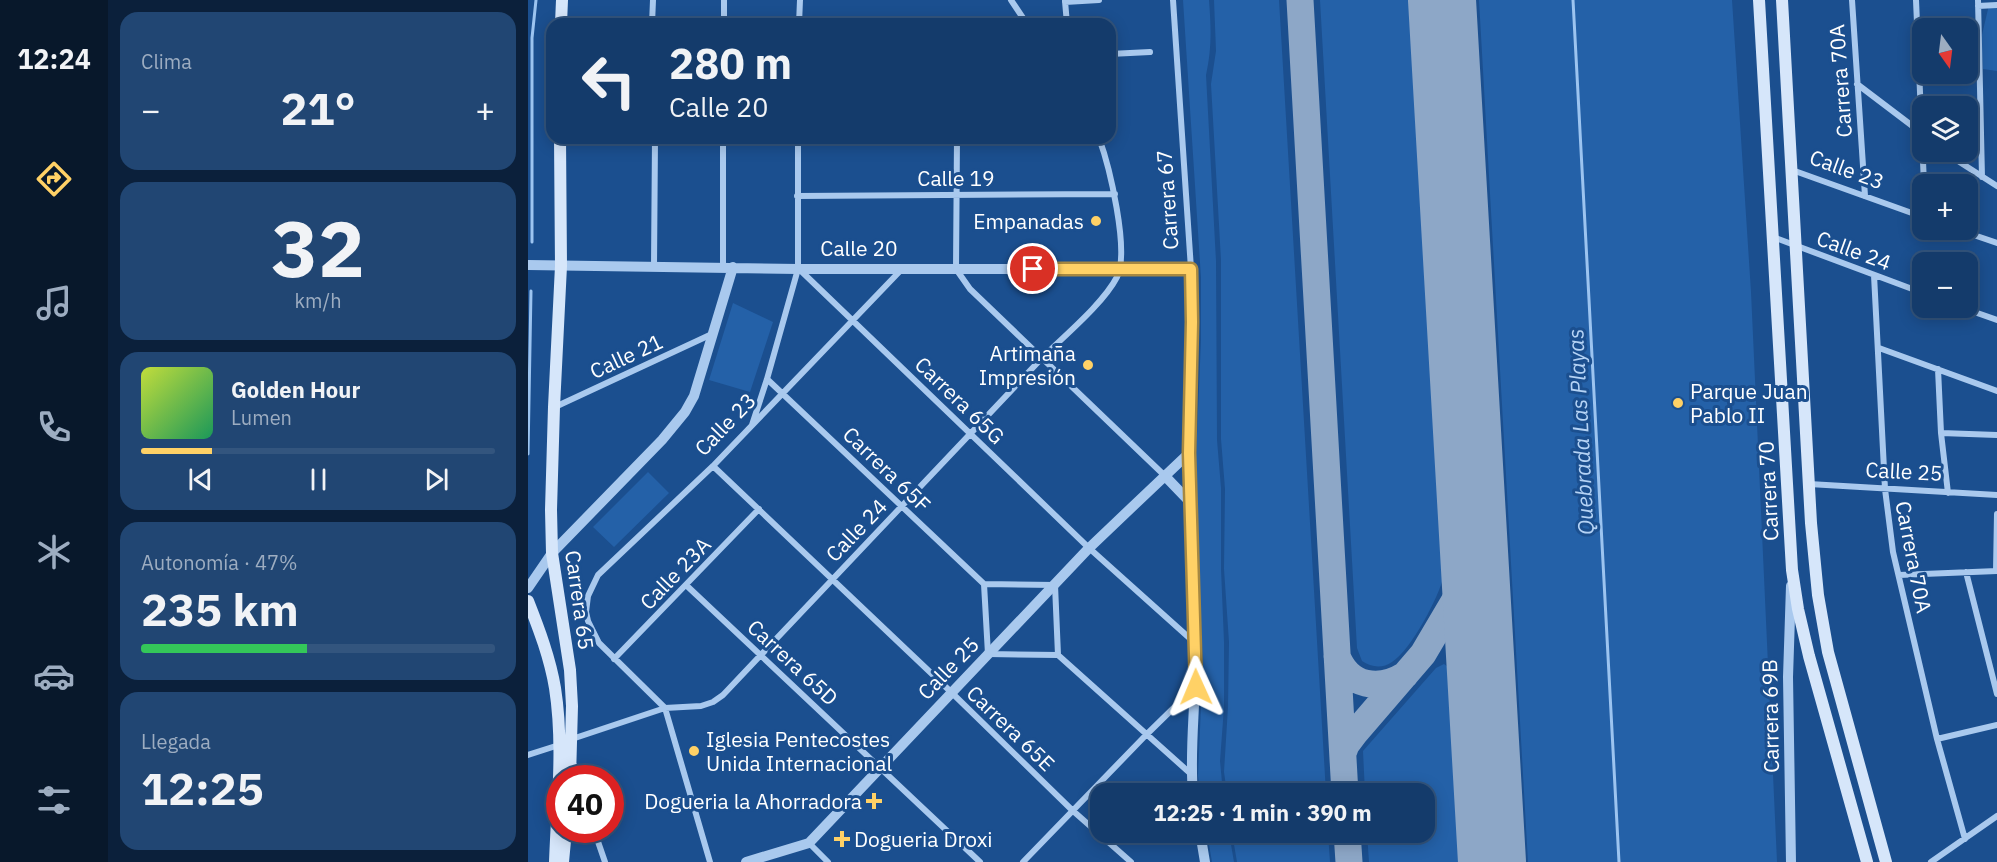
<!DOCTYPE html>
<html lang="es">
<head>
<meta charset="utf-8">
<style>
  :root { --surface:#143b6b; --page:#214673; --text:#f1f3f6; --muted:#9dadc1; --line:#33557e; --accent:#ffd166 }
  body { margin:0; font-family:"IBM Plex Sans",sans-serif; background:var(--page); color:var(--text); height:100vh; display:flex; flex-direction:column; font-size:22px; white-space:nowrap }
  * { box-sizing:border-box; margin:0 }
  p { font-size:20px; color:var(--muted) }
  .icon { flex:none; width:33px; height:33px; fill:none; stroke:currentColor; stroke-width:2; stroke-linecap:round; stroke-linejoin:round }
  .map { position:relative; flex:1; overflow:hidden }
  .sheet { display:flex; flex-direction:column; gap:12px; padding:12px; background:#0b203b; width:420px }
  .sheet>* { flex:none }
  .guide { position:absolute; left:18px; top:18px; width:570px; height:126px; border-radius:18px; box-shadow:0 3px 15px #0003,0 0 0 2px var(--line); background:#143b6b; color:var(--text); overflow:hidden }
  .needle { width:39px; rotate:166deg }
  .fabs { position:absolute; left:1384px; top:18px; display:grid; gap:12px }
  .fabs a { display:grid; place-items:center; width:66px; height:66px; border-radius:12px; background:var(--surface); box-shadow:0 3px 15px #0003,0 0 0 2px var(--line); font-size:30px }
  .speed { position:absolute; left:18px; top:765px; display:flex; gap:12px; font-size:30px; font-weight:700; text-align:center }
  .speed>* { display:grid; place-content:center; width:78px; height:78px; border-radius:50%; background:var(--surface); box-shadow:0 3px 15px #0003,0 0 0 2px var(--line); line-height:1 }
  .speed .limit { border:9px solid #d22; background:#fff; color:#111 }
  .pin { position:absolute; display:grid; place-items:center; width:51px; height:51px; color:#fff; margin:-26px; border:3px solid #fff; border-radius:50%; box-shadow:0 2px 6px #0007 }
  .me { position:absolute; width:66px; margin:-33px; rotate:359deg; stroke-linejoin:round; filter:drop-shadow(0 0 4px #0008) }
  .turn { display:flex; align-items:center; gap:21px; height:126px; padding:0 24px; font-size:27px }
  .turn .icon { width:78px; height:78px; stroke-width:2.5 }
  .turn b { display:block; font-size:42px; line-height:51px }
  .big { font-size:45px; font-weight:800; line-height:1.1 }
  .sheet .card { flex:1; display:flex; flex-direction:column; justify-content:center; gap:9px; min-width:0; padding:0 21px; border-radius:18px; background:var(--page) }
  .sheet .dial { align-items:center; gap:0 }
  .dial b { font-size:78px; line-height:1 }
  .song { display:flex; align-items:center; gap:18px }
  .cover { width:72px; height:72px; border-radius:9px; background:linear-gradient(135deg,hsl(70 70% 55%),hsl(150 70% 35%)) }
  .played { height:6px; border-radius:3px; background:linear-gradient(90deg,var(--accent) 20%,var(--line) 20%) }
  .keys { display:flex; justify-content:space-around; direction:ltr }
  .heat { display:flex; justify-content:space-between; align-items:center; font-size:33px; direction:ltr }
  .charge { height:9px; border-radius:4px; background:linear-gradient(90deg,#34c759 47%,var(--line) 0) }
  .trip { position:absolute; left:562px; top:783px; width:345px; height:60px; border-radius:18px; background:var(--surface); box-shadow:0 3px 15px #0003,0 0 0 2px var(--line); font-weight:800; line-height:60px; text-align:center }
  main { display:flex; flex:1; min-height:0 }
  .tab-bar { display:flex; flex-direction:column; width:108px; justify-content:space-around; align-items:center; background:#08182b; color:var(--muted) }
  .tab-bar .icon { width:42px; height:42px }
  .tab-bar .current { color:var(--accent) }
  .tab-bar b { font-size:27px; color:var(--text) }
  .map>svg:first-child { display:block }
</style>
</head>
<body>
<main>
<nav class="tab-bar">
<b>12:24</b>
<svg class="icon current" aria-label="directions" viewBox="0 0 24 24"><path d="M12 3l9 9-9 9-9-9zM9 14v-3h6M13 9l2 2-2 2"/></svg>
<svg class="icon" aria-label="music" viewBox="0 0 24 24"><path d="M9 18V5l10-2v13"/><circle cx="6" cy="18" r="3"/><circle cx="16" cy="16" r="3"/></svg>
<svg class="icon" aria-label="phone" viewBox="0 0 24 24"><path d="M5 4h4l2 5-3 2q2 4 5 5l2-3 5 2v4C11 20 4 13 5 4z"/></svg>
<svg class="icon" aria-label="climate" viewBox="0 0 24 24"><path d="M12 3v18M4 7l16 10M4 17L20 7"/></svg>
<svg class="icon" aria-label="car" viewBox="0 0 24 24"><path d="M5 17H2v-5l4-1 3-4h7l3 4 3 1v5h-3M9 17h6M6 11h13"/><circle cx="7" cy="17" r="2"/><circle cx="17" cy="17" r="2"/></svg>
<svg class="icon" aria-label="filters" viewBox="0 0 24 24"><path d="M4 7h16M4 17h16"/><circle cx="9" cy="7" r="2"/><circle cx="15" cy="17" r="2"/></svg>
</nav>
<section class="sheet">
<div class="card"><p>Clima</p>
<div class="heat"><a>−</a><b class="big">21°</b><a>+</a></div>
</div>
<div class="card dial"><b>32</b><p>km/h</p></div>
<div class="card">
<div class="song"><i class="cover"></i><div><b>Golden Hour</b><p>Lumen</p></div></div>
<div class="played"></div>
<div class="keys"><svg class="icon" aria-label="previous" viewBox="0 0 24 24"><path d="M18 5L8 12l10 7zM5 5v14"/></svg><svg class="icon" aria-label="pause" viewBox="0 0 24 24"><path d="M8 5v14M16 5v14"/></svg><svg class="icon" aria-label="next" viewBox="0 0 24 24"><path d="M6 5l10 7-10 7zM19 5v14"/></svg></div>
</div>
<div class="card"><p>Autonomía · 47%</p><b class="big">235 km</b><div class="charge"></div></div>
<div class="card"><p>Llegada</p><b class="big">12:25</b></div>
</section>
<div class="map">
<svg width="1469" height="862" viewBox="0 0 1469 862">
  <rect width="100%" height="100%" fill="#1b4f8f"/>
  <path fill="#2461a8" d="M655 0H681C683 27 684 48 678 75L688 261 689 440 693 488V569L696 642V707L692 761 695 793H672L670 776 675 660 670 567 668 459 673 340V278Z
    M686 0H751L798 793H699L696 772 700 707 701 642 696 569 697 489 693 439V260L683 84 688 51Z
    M792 0H882L916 575C911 597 883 650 864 662 854 669 843 667 834 661L829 648Z
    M951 0H1204L1223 292 1249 862H1000Z
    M1461 5H1469V71L1455 69 1453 39Z
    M205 303 245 322 222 392 181 380Z
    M120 472 141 493 86 547 65 527Z
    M916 664 920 667 922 673 933 862H841L839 833 897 832V794L837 793 835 751 908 668Z
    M679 833H701L706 862H684Z
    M704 833H800L802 862H709Z"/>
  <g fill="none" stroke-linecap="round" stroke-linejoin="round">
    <path stroke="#9cc4f0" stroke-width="3" d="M1045 0 1091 862
      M4 242V38L8 0
      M0 454 3 291"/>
    <path stroke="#8da7c7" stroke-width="27" d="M772 0 817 794
      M809 656C821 687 851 691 877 675
      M815 753 818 745 827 733 895 654 947 566
      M819 832 821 862"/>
    <path stroke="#8da7c7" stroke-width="68" d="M914 0 964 862"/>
    <path stroke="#a9c9ee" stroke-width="6" d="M483 0 499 24
      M645 0 663 269
      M1324 0 1337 196
      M1388 0 1396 184
      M1450 0 1454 177
      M537 1 539 24
      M537 2 571 0
      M1450 6 1469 5
      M124 24 125 0
      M196 24V0
      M271 24 272 0
      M582 54 622 52
      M1329 84 1395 134
      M429 138 428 269 442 289 636 475
      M1416 152 1469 186
      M1264 170 1395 217
      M269 196 587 194
      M1431 230 1469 243
      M1245 237 1395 293
      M126 267 127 138
      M195 267V138
      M271 269 561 548 667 643
      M1346 275 1357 489 1365 552 1409 739 1437 839
      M1435 308 1469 320
      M1351 348 1469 391
      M1410 369 1413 433 1420 493
      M239 379 456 584 460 654 530 655 663 774
      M27 407 184 334
      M224 425 239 379 270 269V138
      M1413 433 1469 435
      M185 466 423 692 544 810 603 862
      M1281 484 1469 495
      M1468 571 1469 514
      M1438 572 1469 694
      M1371 575 1469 571
      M456 584 527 585 530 655
      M158 585 452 862
      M86 659 231 509
      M44 739 137 708 173 706 185 702 195 695 514 358C536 336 575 304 589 277 602 251 581 165 571 138
      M1409 739 1469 725
      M0 755 31 745
      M46 765 50 778
      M66 830 77 862
      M281 843 300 862
      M182 862 137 708 71 643 60 621 58 612 60 596 70 575 185 466 373 270
      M495 862 618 735 667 687
      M1403 862 1469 816"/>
    <path stroke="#a9c9ee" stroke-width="10" d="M0 265 270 269H663C665 332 660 394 661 456 661 525 666 593 667 661 668 705 661 750 665 794
      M636 475 661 501
      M1263 586 1260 677 1263 862
      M0 588 24 553 134 440 157 412 166 396 205 267
      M672 832 677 862
      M218 862 281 843 561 548 661 453"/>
    <path stroke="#d6e6fa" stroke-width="12" d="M1231 0 1264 570 1270 609 1281 656 1339 862
      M1254 0 1283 523 1290 595 1300 652 1358 862
      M33 24 34 0
      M32 138 33 266 26 407 23 510 24 553 42 670 44 706 42 778
      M0 601C11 629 22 658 27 688 36 745 29 805 27 862
      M35 862 38 830"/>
  </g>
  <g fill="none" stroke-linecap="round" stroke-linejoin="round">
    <defs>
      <path id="route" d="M505 269H663L664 322 661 453 668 687"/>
    </defs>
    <use href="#route" stroke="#a68842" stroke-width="15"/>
    <use href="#route" stroke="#ffd166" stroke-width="10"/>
  </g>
  <g fill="#ffd166" stroke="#1b4f8f" stroke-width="2">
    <circle cx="568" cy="221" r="6"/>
    <circle cx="560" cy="365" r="6"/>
    <circle cx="1150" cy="403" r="6"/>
    <circle cx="166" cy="751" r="6"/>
    <path d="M343 792h6v6h6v6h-6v6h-6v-6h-6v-6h6z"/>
    <path d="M311 830h6v6h6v6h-6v6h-6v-6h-6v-6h6z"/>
  </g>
  <g text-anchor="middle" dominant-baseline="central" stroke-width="6" stroke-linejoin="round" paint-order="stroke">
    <g font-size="21" fill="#fff" stroke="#1b4f8f">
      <text transform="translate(1312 81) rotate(-94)">Carrera 70A</text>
      <text transform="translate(1319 169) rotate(20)">Calle 23</text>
      <text x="428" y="178">Calle 19</text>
      <text transform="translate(639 200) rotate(-94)">Carrera 67</text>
      <text x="331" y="248">Calle 20</text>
      <text transform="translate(1326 250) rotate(20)">Calle 24</text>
      <text transform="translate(98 356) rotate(-25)">Calle 21</text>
      <text transform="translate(432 400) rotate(44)">Carrera 65G</text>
      <text transform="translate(197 424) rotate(-46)">Calle 23</text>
      <text transform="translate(359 469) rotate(44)">Carrera 65F</text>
      <text transform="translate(1376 471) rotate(3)">Calle 25</text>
      <text transform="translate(1240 491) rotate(-93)">Carrera 70</text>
      <text transform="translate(328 530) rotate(-46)">Calle 24</text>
      <text transform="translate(1386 557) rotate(79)">Carrera 70A</text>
      <text transform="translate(147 573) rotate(-46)">Calle 23A</text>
      <text transform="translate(52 600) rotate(82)">Carrera 65</text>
      <text transform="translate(265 662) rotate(43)">Carrera 65D</text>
      <text transform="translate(420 668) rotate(-46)">Calle 25</text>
      <text transform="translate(1242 716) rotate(-91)">Carrera 69B</text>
      <text transform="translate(483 728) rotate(44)">Carrera 65E</text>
    </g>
    <g font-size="21" fill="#fff" stroke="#1b4f8f" text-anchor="end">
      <text x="556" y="221">Empanadas</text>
      <text x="548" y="353">Artimaña<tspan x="548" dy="24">Impresión</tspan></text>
      <text x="1162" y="391" text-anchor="start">Parque Juan<tspan x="1162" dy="24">Pablo II</tspan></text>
      <text x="178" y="739" text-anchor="start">Iglesia Pentecostes<tspan x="178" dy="24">Unida Internacional</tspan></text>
      <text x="334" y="801">Dogueria la Ahorradora</text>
      <text x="326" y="839" text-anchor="start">Dogueria Droxi</text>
    </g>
    <g font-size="22" font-style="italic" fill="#b5d3f5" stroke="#1b4f8f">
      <text transform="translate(1052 432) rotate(-93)">Quebrada Las Playas</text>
    </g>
  </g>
</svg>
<div class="fabs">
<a><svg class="needle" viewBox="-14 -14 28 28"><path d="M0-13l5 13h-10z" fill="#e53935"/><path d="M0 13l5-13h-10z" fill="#9dadc1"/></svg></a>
<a><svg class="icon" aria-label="layers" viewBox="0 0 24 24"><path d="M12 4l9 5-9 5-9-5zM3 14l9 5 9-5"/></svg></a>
<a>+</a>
<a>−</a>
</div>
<div class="speed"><div class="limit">40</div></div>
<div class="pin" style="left:505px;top:269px;background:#d93025"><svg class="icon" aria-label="arrive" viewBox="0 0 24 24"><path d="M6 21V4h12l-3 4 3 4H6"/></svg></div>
<svg class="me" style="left:668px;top:687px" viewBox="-20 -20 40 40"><path d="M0-17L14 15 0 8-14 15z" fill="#ffd166" stroke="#fff" stroke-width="4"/></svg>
<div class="trip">12:25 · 1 min · 390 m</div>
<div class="guide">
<div class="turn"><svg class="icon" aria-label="left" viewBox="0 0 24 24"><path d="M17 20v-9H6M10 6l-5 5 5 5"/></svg><div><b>280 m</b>Calle 20</div></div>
</div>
</div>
</main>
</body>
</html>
